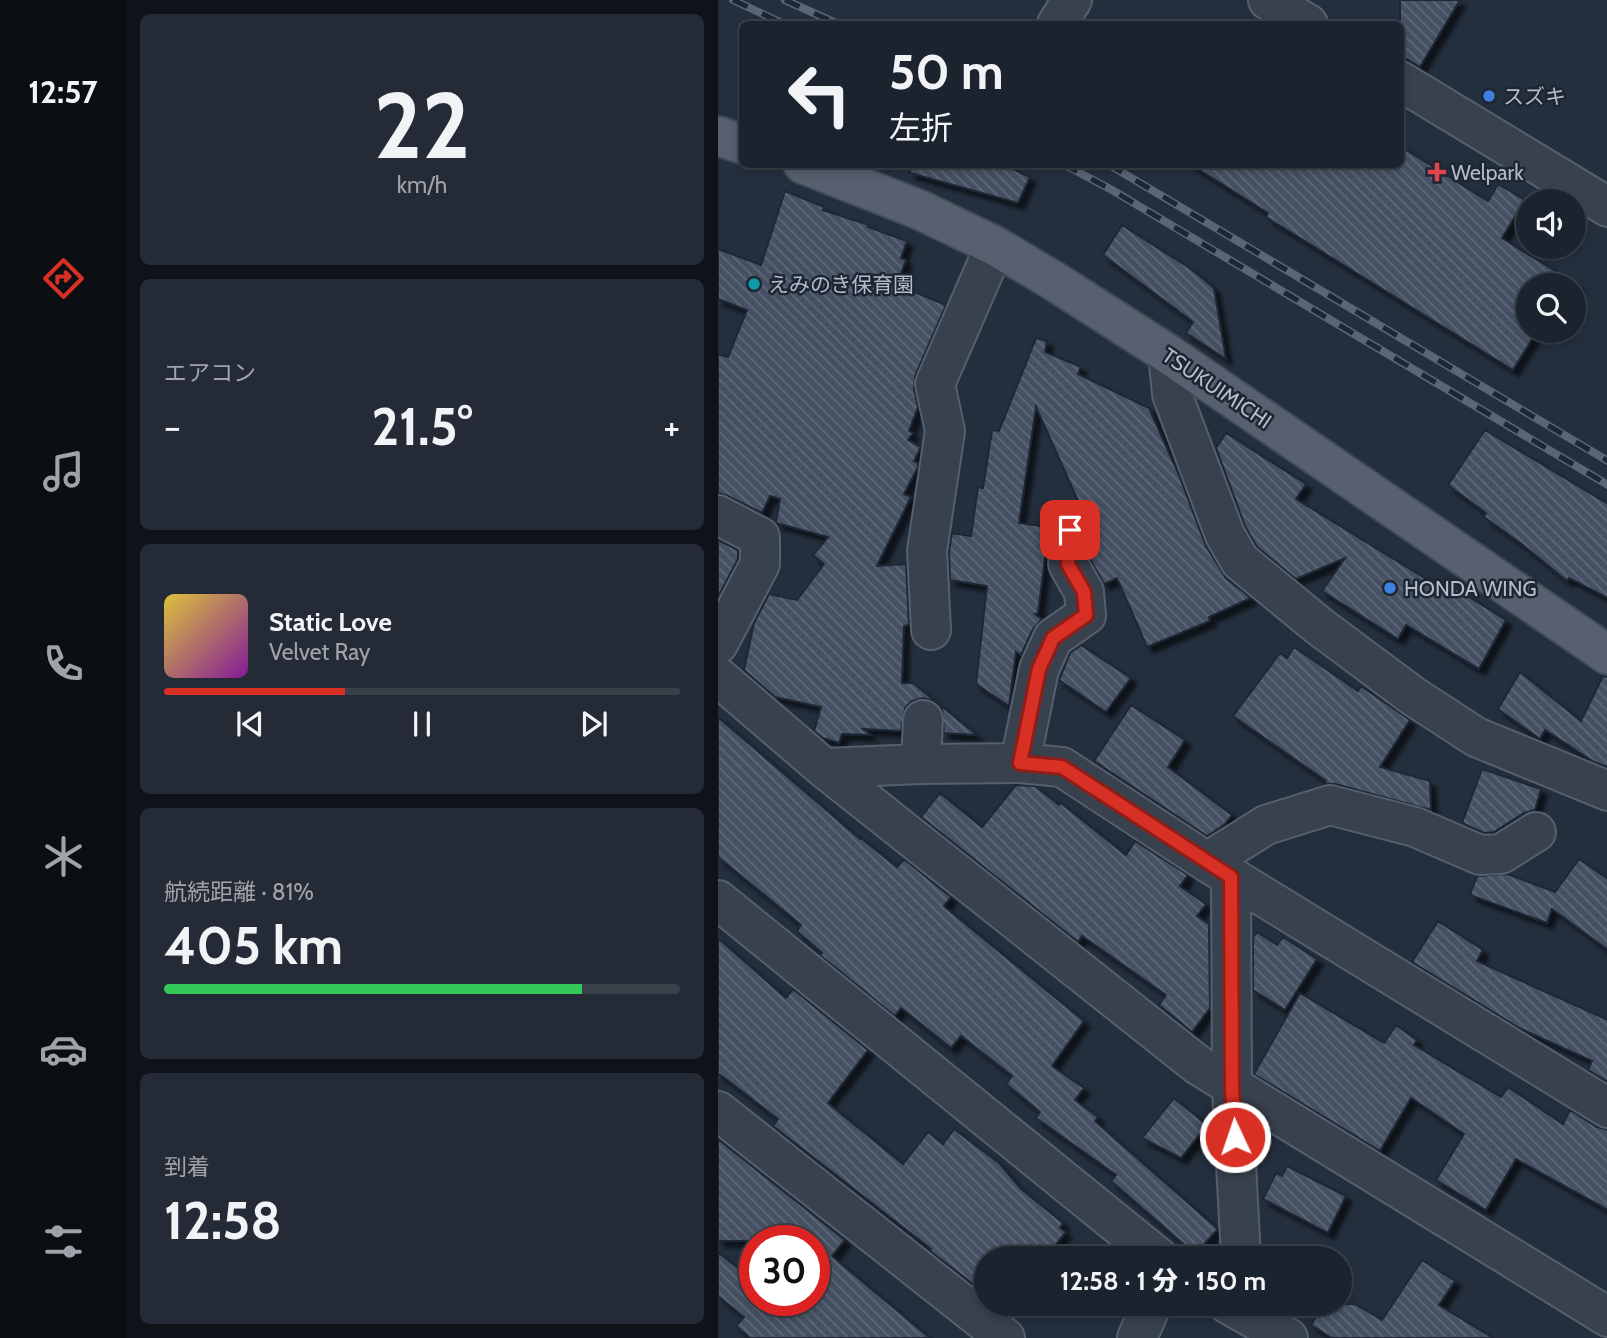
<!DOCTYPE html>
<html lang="ja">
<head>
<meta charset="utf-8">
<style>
  :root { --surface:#1b232e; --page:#242b36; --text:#f1f3f6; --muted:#a0a4aa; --line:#39404a; --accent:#d93025 }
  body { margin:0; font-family:Cabin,"Noto Sans JP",sans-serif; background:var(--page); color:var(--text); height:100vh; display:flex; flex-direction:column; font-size:26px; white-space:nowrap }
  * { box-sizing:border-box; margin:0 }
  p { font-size:23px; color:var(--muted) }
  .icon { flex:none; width:38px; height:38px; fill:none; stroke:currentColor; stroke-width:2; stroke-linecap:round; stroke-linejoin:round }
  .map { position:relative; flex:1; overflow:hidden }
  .sheet { display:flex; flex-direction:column; gap:14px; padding:14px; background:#0f1319; width:592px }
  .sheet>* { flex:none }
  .guide { position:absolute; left:21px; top:21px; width:665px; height:147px; border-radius:10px; box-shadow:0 4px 10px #0003,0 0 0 2px var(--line); background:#1b232e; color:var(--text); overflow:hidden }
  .buttons { position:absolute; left:798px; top:189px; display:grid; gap:14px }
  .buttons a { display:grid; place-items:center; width:70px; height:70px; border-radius:50%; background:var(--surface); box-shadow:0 4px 10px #0003,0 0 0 2px var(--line); font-size:35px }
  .speed { position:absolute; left:21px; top:1225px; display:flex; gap:14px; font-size:35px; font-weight:700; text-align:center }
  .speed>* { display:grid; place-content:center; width:91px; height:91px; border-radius:50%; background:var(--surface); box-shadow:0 4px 10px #0003,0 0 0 2px var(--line); line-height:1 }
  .speed .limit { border:10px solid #d22; background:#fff; color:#111 }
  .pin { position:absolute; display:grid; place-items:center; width:60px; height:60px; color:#fff; margin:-30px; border-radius:14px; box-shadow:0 4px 10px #0006 }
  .me { position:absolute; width:77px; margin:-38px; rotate:357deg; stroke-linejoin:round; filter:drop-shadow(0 0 5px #0008) }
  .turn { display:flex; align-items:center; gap:24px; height:147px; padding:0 35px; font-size:32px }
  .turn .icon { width:91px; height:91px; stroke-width:2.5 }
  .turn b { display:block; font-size:49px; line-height:60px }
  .big { font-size:52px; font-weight:800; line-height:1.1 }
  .sheet .card { flex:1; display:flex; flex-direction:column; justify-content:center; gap:10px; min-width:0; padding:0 24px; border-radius:10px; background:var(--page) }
  .sheet .dial { align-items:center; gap:0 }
  .dial b { font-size:91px; line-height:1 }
  .song { display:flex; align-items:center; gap:21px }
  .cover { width:84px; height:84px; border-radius:10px; background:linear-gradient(135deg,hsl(50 70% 55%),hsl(290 70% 35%)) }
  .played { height:7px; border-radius:4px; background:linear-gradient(90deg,var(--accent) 35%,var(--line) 35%) }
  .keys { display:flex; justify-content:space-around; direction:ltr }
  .heat { display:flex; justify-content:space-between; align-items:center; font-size:38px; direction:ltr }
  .charge { height:10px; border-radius:5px; background:linear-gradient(90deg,#34c759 81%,var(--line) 0) }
  .trip { position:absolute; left:256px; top:1246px; width:378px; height:70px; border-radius:35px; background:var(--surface); box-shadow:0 4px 10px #0003,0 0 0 2px var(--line); font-weight:800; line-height:70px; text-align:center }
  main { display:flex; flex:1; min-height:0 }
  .tabs { display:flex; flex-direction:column; width:126px; justify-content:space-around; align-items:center; background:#0b0e12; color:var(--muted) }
  .tabs .icon { width:49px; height:49px }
  .tabs .active { color:var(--accent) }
  .tabs b { font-size:32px; color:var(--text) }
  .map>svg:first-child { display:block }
</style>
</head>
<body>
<main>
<nav class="tabs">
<b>12:57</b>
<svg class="icon active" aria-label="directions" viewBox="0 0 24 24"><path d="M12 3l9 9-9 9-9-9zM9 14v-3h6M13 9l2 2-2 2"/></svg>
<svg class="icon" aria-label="music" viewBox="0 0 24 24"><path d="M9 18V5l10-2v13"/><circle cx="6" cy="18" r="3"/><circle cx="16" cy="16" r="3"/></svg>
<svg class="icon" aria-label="phone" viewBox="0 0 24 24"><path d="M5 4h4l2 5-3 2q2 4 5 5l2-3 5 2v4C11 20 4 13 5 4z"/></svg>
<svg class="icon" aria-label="climate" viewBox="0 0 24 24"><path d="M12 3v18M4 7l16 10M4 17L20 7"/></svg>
<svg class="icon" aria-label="car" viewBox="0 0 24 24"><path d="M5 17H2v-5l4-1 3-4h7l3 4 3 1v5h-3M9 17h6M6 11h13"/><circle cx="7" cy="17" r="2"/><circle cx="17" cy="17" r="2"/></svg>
<svg class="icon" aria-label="filters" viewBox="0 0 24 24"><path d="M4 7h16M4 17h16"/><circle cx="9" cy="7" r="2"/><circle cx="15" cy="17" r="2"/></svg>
</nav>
<section class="sheet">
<div class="card dial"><b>22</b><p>km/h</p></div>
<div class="card"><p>エアコン</p>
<div class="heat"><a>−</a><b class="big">21.5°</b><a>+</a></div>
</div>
<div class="card">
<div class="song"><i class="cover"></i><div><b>Static Love</b><p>Velvet Ray</p></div></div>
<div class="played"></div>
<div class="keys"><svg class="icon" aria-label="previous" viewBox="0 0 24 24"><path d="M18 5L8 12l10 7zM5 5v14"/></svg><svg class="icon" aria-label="pause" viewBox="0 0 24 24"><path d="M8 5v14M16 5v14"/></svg><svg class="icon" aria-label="next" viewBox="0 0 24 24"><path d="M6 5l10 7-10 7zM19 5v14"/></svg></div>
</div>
<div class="card"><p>航続距離 · 81%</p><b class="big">405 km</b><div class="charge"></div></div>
<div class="card"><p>到着</p><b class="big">12:58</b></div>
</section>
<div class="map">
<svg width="890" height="1338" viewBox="0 0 890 1338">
  <defs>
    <pattern id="building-back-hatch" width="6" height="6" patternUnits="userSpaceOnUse" patternTransform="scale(1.75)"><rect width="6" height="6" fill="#455162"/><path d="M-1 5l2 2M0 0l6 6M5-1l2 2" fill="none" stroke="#5d6877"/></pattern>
    <filter id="shadow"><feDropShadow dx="6" dy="6" stdDeviation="2" flood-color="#0009"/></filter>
  </defs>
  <rect width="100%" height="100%" fill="#242f3e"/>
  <path fill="url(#building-back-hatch)" stroke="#1f2835" stroke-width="2" filter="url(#shadow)" d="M682 0H742L702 67 682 55Z
    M682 146 770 201 780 184 807 200 784 238 860 285H810V331L818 333 795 370 548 217 550 213 472 164H682Z
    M193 164H284L312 177 300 203 192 173Z
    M67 191 106 207 105 210 151 225 150 227 189 241 183 258 188 260 179 285 228 305 197 376 196 389 200 407 191 431 195 433 190 440 203 447 196 461 200 463V467L186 494 193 497 159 566 188 564 191 625 186 626 184 683H195L259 735 226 733 224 709 216 701 205 698 194 701 187 708 183 731 145 729 153 735 124 734 121 743 105 738 96 731 103 707 57 697 26 670 36 623 51 594 79 600 106 564 95 555 110 537 58 523 62 499 52 496 44 513 10 496 0 493V354L10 357 29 310 0 299V249L43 265Z
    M404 225 473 269 496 288 508 359 468 333 475 322 385 255Z
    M318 338 329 341 327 352 363 367 360 374 431 408 461 475 488 546 508 578 533 598 491 617 492 621 429 647 399 578 386 584 372 559 375 533 372 521 366 514 318 407 301 523 331 527 320 613 317 614 324 619 315 629 303 655 298 652 291 706 258 684 269 586 232 580 231 552 234 533 253 536 260 487 265 488 274 430 281 431Z
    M767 430 890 504V598L851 578 849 581 805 545 766 517 768 513 730 485Z
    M508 433 588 484 578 499 731 593 735 587 788 620 761 669 688 625 680 639 604 591 627 558 578 579 539 547 527 526 498 448Z
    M0 540 20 550V559L0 597Z
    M363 645 413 678 388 712 341 680 352 653Z
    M576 647 640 691 643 686 692 720 662 767 712 781 713 810 617 784H607L608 781 515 716 562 653 569 658Z
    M802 672 863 721 885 676 890 677V767L876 762 827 730 822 739 780 709Z
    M413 705 467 740 450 767 514 815 506 825 489 836 376 761Z
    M0 717 142 839 143 838 179 867 186 859 233 897 226 906 366 1021 334 1066 366 1088 357 1100 380 1117 377 1121 500 1229 477 1254 393 1181 398 1175 318 1118 322 1112 288 1084 294 1076 243 1036 233 1048 183 1008 177 1016 102 955 104 953 79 931 83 925 0 857Z
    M764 769 823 789 817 810 806 813 776 832 766 833 744 823Z
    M298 785 317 786 341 805 343 803 408 855 417 841 470 875 462 886 488 904 479 916 491 924 492 1008 474 1032 441 1005 448 995 364 936 360 942 203 817 222 793 264 827Z
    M861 859 890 879V950L834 909 829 923 752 895 759 876 789 874 837 892Z
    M720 921 765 950 759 961 890 1020V1082L870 1070 874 1061 801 1028 694 962Z
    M539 932 559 945 565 937 599 959 567 1010 535 990V938Z
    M0 938 68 998 75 989 150 1050 110 1103 185 1164 210 1132 225 1144 236 1129 281 1163 302 1188 345 1223 342 1228 348 1232 327 1258H268V1294L212 1251 213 1249 55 1126 60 1119 0 1073Z
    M582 993 666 1043 678 1025 699 1040 696 1045 783 1097 790 1087 845 1124 852 1110 879 1127 890 1130V1210L798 1159 768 1210 718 1180 746 1134 693 1098 662 1151 536 1074Z
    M456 1098 489 1125 463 1158 424 1138Z
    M0 1139 127 1240 114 1256 212 1338H32L18 1326 26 1317 0 1296V1252L37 1282V1300H96V1241H0Z
    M569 1166 628 1196 610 1233 545 1199 558 1173 564 1176Z
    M704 1260 737 1281 721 1305 775 1338H614L593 1325 606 1304H637L664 1320Z"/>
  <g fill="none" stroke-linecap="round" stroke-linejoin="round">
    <defs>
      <path id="minor" d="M550 0 590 24
        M339 24 354 0
        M682 81 890 207
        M450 354 454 394 507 535 522 561 601 626 695 696 758 737 890 791
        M0 515 42 537V564L0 644
        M213 630 209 551 227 431 217 384 277 246
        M0 677 106 768 480 1065 890 1317
        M302 763 321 669 335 638 368 615 366 592 350 564 352 530
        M203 764 205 720
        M106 768 203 764 302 763 344 767 489 862 890 1108
        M489 862 548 825 612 805 697 827 762 855 783 854 818 832
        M513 877 514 1089 523 1258
        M0 900 441 1258
        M0 1111 287 1338
        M510 1304 570 1338
        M419 1338 434 1304"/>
      <path id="major" d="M0 136 24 144
        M85 164 202 210 277 246 336 281 450 354 890 655"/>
    </defs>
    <use href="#minor" stroke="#565f6c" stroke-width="42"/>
    <use href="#major" stroke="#414a57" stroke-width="42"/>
    <use href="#minor" stroke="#38414e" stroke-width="38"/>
    <use href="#major" stroke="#56606e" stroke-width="38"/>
    <defs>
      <path id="rail" d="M15 0 66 24
        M67 0 120 24
        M345 164 394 190 890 485
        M390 164 890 461"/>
    </defs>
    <use href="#rail" stroke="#5a6575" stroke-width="8"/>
    <use href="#rail" stroke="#1d2633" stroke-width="5" stroke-dasharray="16" stroke-linecap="butt"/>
  </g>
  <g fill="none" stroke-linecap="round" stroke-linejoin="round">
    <defs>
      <path id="route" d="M352 530 350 564 366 592 368 615 335 638 321 669 302 763 344 767 513 877 514 1088 517 1137"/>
    </defs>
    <use href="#route" stroke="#8d1f18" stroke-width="18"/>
    <use href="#route" stroke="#d93025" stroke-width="12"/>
  </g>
  <g fill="#3f7fe0" stroke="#1d2633" stroke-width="2.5">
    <circle cx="771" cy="96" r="7"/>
    <circle cx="672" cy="588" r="7"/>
  </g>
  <path fill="#e0444e" stroke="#1d2633" stroke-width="2.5" d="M715.5 161.5h7v7h7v7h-7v7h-7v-7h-7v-7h7z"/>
  <circle fill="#0f9aa8" stroke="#1d2633" stroke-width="2.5" cx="36" cy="284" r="7"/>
  <g text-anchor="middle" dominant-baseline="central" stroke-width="5" stroke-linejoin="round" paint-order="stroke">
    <g font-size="21" fill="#b4bcc9" stroke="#1d2633" text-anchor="start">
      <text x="785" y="96">スズキ</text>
      <text x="733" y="172">Welpark</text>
      <text x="50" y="284">えみのき保育園</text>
      <text x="686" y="588">HONDA WING</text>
    </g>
    <g font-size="21" fill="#b4bcc9" stroke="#1d2633">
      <text transform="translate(499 388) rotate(34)">TSUKUIMICHI</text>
    </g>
  </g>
</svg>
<div class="buttons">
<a><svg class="icon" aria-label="sound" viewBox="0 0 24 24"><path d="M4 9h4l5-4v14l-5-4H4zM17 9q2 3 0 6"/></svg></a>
<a><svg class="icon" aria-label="search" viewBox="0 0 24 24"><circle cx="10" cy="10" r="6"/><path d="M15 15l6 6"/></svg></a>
</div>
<div class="speed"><div class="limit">30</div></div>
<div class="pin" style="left:352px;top:530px;background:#d93025"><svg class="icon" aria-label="arrive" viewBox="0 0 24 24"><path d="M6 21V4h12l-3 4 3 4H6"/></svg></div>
<svg class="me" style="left:517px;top:1137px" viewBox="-20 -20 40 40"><circle r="17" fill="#d93025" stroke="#fff" stroke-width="3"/><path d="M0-11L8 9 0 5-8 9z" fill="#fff"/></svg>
<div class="trip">12:58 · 1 分 · 150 m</div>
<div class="guide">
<div class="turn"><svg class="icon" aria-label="left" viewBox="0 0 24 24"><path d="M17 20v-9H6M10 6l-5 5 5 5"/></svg><div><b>50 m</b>左折</div></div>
</div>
</div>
</main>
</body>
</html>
